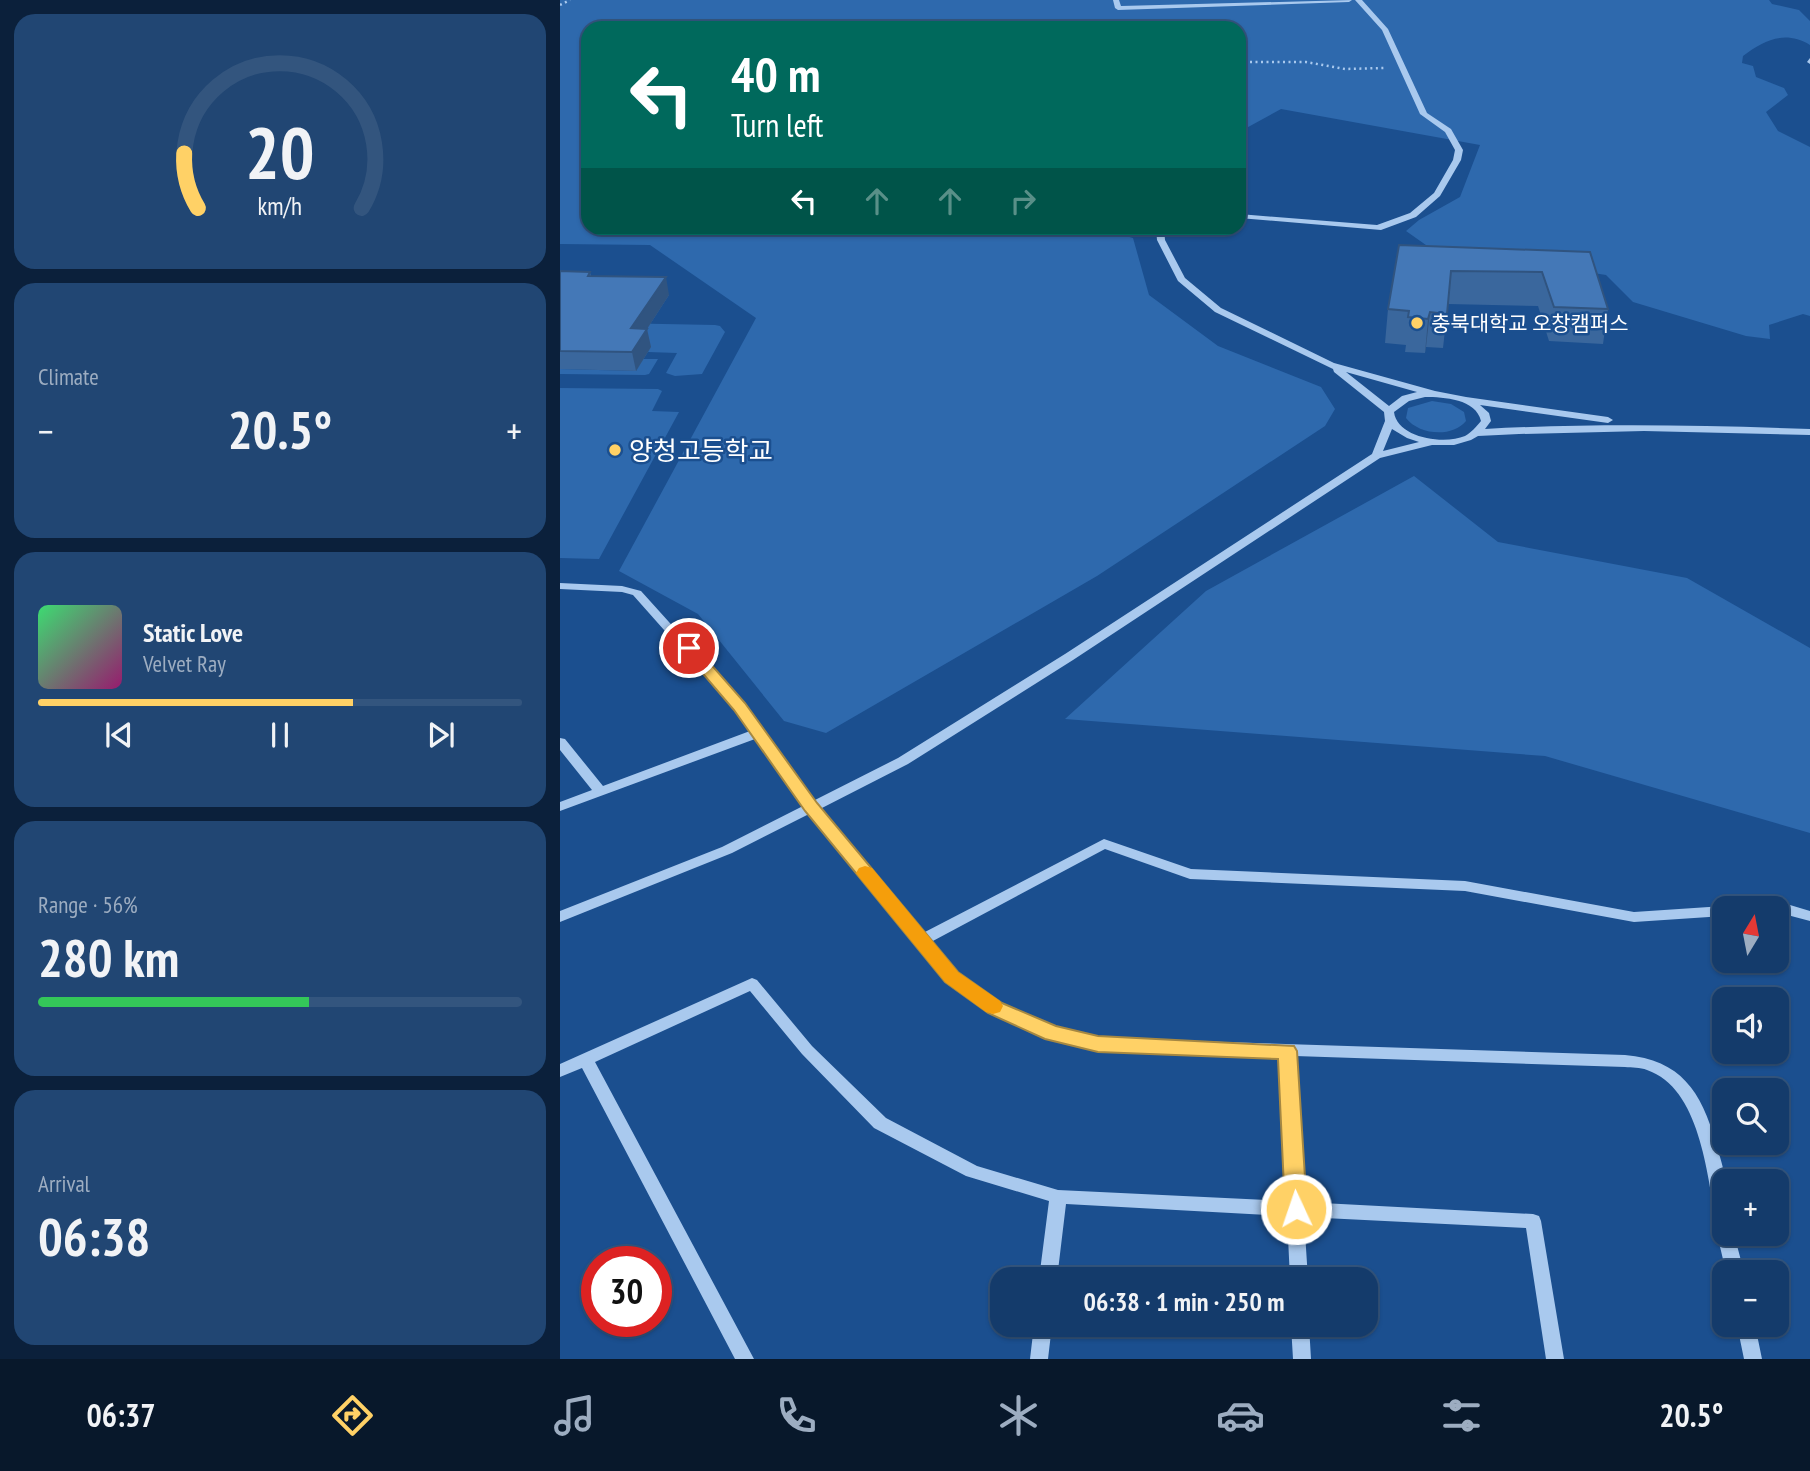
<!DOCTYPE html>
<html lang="en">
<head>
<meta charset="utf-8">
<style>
  :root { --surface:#143b6b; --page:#214673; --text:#f1f3f6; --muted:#9dadc1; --line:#33557e; --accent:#ffd166 }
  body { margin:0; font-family:"PT Sans Narrow","Noto Sans KR",sans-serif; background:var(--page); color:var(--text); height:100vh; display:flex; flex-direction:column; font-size:26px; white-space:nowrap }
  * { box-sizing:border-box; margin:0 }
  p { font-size:23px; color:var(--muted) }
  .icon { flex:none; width:38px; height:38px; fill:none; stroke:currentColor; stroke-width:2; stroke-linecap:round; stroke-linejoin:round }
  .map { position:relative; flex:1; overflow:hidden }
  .panel { display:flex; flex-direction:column; gap:14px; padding:14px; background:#0b203b; width:560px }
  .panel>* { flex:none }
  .guide { position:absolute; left:21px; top:21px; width:665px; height:214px; border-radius:21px; box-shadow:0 2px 5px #0004,0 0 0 2px var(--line); background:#00695c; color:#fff; overflow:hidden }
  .needle { width:46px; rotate:10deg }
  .controls { position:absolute; left:1152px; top:896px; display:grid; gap:14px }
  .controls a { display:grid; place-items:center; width:77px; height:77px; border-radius:14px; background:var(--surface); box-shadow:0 2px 5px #0004,0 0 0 2px var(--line); font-size:35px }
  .speed { position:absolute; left:21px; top:1246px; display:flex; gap:14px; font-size:35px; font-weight:700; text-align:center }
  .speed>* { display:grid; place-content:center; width:91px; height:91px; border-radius:50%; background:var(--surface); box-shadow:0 2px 5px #0004,0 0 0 2px var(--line); line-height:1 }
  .speed .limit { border:10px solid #d22; background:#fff; color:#111 }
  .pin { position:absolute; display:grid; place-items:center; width:60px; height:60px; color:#fff; margin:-30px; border:4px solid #fff; border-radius:50%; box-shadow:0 2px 7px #0007 }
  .me { position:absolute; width:77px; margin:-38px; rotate:357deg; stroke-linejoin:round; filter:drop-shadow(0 0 5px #0008) }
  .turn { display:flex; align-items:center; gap:24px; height:147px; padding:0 35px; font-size:32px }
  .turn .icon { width:91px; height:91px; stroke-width:2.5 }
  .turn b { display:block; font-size:49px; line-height:60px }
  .lanes { display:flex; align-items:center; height:66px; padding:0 35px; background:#0003; justify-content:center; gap:35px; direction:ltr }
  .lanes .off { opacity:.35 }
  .big { font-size:52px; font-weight:600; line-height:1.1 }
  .panel .widget { flex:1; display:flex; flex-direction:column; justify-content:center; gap:10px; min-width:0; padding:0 24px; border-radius:21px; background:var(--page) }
  .panel .dial { align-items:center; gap:0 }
  .dial svg { height:182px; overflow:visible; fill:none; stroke:var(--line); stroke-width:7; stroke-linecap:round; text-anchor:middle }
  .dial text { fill:var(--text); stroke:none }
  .song { display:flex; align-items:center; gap:21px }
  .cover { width:84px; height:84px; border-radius:10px; background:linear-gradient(135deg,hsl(140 70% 55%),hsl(320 70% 35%)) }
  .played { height:7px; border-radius:4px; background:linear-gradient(90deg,var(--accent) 65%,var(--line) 65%) }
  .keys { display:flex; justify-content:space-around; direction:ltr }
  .heat { display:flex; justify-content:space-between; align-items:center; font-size:38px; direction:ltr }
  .charge { height:10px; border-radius:5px; background:linear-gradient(90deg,#34c759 56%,var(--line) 0) }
  .trip { position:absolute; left:430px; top:1267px; width:388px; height:70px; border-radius:21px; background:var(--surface); box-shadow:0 2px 5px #0004,0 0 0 2px var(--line); font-weight:600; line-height:70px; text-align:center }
  .menu { display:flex; height:112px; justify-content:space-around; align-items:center; background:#08182b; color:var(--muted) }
  .menu .icon { width:49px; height:49px }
  .menu .active { color:var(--accent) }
  .menu b { font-size:32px; color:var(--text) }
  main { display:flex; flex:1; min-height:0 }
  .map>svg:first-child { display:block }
</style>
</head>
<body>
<main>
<section class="panel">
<div class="widget dial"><svg viewBox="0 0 100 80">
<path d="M14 69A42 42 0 1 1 86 69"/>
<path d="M14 69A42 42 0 0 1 8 45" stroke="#ffd166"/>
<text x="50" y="56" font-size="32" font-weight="700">20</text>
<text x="50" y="72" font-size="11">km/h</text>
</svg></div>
<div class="widget"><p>Climate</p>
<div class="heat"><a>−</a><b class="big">20.5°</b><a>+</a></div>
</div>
<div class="widget">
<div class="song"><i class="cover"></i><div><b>Static Love</b><p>Velvet Ray</p></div></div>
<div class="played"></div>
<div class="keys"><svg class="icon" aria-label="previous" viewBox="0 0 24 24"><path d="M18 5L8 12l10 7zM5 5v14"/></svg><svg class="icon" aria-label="pause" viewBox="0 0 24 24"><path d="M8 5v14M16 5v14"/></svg><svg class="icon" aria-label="next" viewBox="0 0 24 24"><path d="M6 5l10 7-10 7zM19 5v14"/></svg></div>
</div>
<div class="widget"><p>Range · 56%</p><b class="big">280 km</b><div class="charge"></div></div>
<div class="widget"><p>Arrival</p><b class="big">06:38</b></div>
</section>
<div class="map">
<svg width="1250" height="1359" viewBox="0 0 1250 1359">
  <rect width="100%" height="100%" fill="#1b4f8f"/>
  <path fill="#2e69ad" d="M0 0H1209L1212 4 1239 10 1250 21V45C1225 30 1204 40 1183 56L1182 63 1193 66 1196 77 1224 88 1228 95 1206 112 1218 131 1250 147V316L1243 314 1209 325 1210 339 1186 336 1073 302 1046 275 957 261 883 257 846 231 859 220 900 197 920 145 721 109 679 132V28H28V228H537L573 238 589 295 658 346 761 387 775 409 765 426 537 576 266 733 224 721 138 614 59 571 196 318 90 245 0 244Z
    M0 322 155 325 160 326 165 332 142 374 115 376 106 373 117 353 88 352 90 347Z
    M83 359H98L89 374 85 375 0 374V369L76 371Z
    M0 388 98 389 102 391 92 411 119 412 39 559 0 558Z
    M872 401 891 404 904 412 906 421C892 438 859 435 846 418L848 408Z
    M854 476 938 542 1127 578 1250 648V833L985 756 505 719 646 591Z"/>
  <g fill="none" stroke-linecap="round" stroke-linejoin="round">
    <path stroke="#a9c9ee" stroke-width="2.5" stroke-dasharray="2 3.5" stroke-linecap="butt" d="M0 5 10 0
      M608 28 639 23
      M679 62H746L785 69 824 68"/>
    <path fill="#a9c9ee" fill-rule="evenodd" d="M553 0H559L561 6 792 0 789 2 558 10 555 8Z
      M795 0H802L828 29 867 113 891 129 903 150 901 160 880 196 856 217 821 230 679 218V214L817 225 850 213 874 193 893 160 895 150 885 132 860 114 822 30Z
      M1250 58V64L1247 62Z
      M596 228H604L605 240 625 278 661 308 774 363 875 391 906 397 1048 417 1053 420 1048 423 920 405 929 413 931 421 925 429C1033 423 1142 425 1250 429V435L1084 431 959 434 918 436 911 440 894 445H872L820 458 513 660 348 764 260 809 363 933 544 839 631 869 905 881 1074 912 1164 906 1169 907 1164 908V916L1074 922 905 891 630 879 545 849 371 942 396 973 440 1004 495 1028 538 1038 1065 1055C1121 1060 1141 1091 1156 1143 1159 1154 1164 1168 1165 1180 1165 1196 1164 1216 1164 1234H1174L1184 1272H1166L1157 1234 1163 1228 1158 1226 1156 1221C1147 1174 1140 1088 1087 1070 1080 1067 1072 1068 1065 1067L735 1056 743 1202 973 1214 979 1216 981 1221 1004 1359H986L966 1228 744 1217 748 1279H730L727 1216 506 1204 497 1279H479L489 1201 406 1176 314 1128 242 1054 190 991 35 1062 194 1359H175L22 1068 0 1077V1064L192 978 197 980 252 1046 326 1118 417 1166 498 1190 727 1201 719 1056 538 1050 487 1037 430 1012 386 981 249 814 172 853 0 922V911L162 847 243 806 195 739 0 811V802L32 790 0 750V738L5 739 43 786 190 731 175 710 73 595 62 592 0 589V583L62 586 81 591 183 704 253 801 338 758 505 654 812 454 825 421 824 412 774 372 773 369 655 312 618 281 597 240ZM786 372 857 392 842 396 829 406ZM865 397C884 397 916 399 921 421 916 427 912 432 905 436 884 445 837 438 834 412L849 401ZM832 429 847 438 859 442 823 451Z
      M1220 902 1250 911V921L1216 912V908H1193L1195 904Z
      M474 1325H492L488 1359H470Z
      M731 1325H749L751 1359H733Z
      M1177 1325H1195L1202 1359H1184Z"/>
  </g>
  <path fill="#3a679d" d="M839 245 1030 252 1048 309 1043 344 989 341 978 306 888 304 883 348 866 347 865 353 845 352 846 345 825 343 828 309Z
    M0 271 30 272 31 276 109 295 87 329 91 347 76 371 0 369Z"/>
  <path fill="#305480" d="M106 277 109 295 87 329 91 347 76 371 72 352 71 328Z
    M870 312 866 347 865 353 868 319Z"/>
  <path fill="#4478b7" stroke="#305480" stroke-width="2" d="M839 245 1030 252 1048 309 994 307 982 272 891 271 887 314 870 312 868 319 848 317 849 311 828 309Z
    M0 271 30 272 28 276 106 277 71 328 87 329 72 352 0 351Z"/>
  <path fill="#ffd166" stroke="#a68842" stroke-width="2" d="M129 643 134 645 185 703 257 803 398 972 442 1003 496 1026 538 1036 734 1046 737 1051 747 1209 744 1215 736 1218 728 1215 725 1209 718 1059 538 1052 485 1039 428 1013 385 982 245 811 174 710 121 648Z"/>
  <path fill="#f59e0b" d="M305 866 312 868 398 972 440 1001 443 1006 440 1012 433 1014 426 1012 385 982 299 877 296 873 299 868Z"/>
  <g fill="#ffd166" stroke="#1b4f8f" stroke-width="2.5">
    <circle cx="857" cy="323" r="7"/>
    <circle cx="55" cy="450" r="7"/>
  </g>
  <g text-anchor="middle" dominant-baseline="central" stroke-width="5" stroke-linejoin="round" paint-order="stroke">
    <g font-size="21" fill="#fff" stroke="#1b4f8f" text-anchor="start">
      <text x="871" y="323">충북대학교 오창캠퍼스</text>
    </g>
    <g font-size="26" fill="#fff" stroke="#1b4f8f" text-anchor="start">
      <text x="69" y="450">양청고등학교</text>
    </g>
  </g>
</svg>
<div class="controls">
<a><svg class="needle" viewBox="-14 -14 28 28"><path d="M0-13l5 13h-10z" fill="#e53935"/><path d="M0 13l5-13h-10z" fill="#9dadc1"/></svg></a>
<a><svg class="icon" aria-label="sound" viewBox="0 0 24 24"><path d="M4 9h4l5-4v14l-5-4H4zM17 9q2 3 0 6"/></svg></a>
<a><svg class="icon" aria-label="search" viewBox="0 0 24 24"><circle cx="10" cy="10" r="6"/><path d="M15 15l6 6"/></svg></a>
<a>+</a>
<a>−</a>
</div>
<div class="speed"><div class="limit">30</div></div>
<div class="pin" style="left:129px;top:648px;background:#d93025"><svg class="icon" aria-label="arrive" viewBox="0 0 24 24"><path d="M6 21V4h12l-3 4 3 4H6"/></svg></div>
<svg class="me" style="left:736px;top:1209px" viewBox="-20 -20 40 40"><circle r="17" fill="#ffd166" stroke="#fff" stroke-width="3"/><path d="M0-11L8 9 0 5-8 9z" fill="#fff"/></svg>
<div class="trip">06:38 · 1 min · 250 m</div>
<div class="guide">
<div class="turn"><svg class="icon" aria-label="left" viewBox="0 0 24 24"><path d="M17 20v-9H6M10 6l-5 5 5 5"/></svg><div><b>40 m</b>Turn left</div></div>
<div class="lanes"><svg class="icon" aria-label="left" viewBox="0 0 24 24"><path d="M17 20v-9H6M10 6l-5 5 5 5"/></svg><svg class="icon off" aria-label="ahead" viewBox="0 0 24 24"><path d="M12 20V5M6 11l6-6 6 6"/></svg><svg class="icon off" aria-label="ahead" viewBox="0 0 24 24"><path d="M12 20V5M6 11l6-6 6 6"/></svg><svg class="icon off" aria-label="right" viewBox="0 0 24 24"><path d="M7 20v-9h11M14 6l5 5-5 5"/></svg></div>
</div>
</div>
</main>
<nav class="menu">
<b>06:37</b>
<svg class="icon active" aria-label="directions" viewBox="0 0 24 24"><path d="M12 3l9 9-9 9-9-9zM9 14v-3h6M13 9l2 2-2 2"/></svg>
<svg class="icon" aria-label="music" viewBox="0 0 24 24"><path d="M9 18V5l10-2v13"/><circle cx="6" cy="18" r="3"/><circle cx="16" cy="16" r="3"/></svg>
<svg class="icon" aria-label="phone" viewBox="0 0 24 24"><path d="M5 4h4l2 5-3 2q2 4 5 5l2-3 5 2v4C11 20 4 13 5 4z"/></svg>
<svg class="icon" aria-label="climate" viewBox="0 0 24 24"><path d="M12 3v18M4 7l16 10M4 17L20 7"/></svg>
<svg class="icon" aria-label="car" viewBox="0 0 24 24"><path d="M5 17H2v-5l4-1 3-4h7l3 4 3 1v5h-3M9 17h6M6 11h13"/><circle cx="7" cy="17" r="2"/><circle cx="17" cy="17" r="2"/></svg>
<svg class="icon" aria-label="filters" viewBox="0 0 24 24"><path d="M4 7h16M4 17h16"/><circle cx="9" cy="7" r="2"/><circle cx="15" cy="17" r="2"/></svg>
<b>20.5°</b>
</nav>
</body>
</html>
